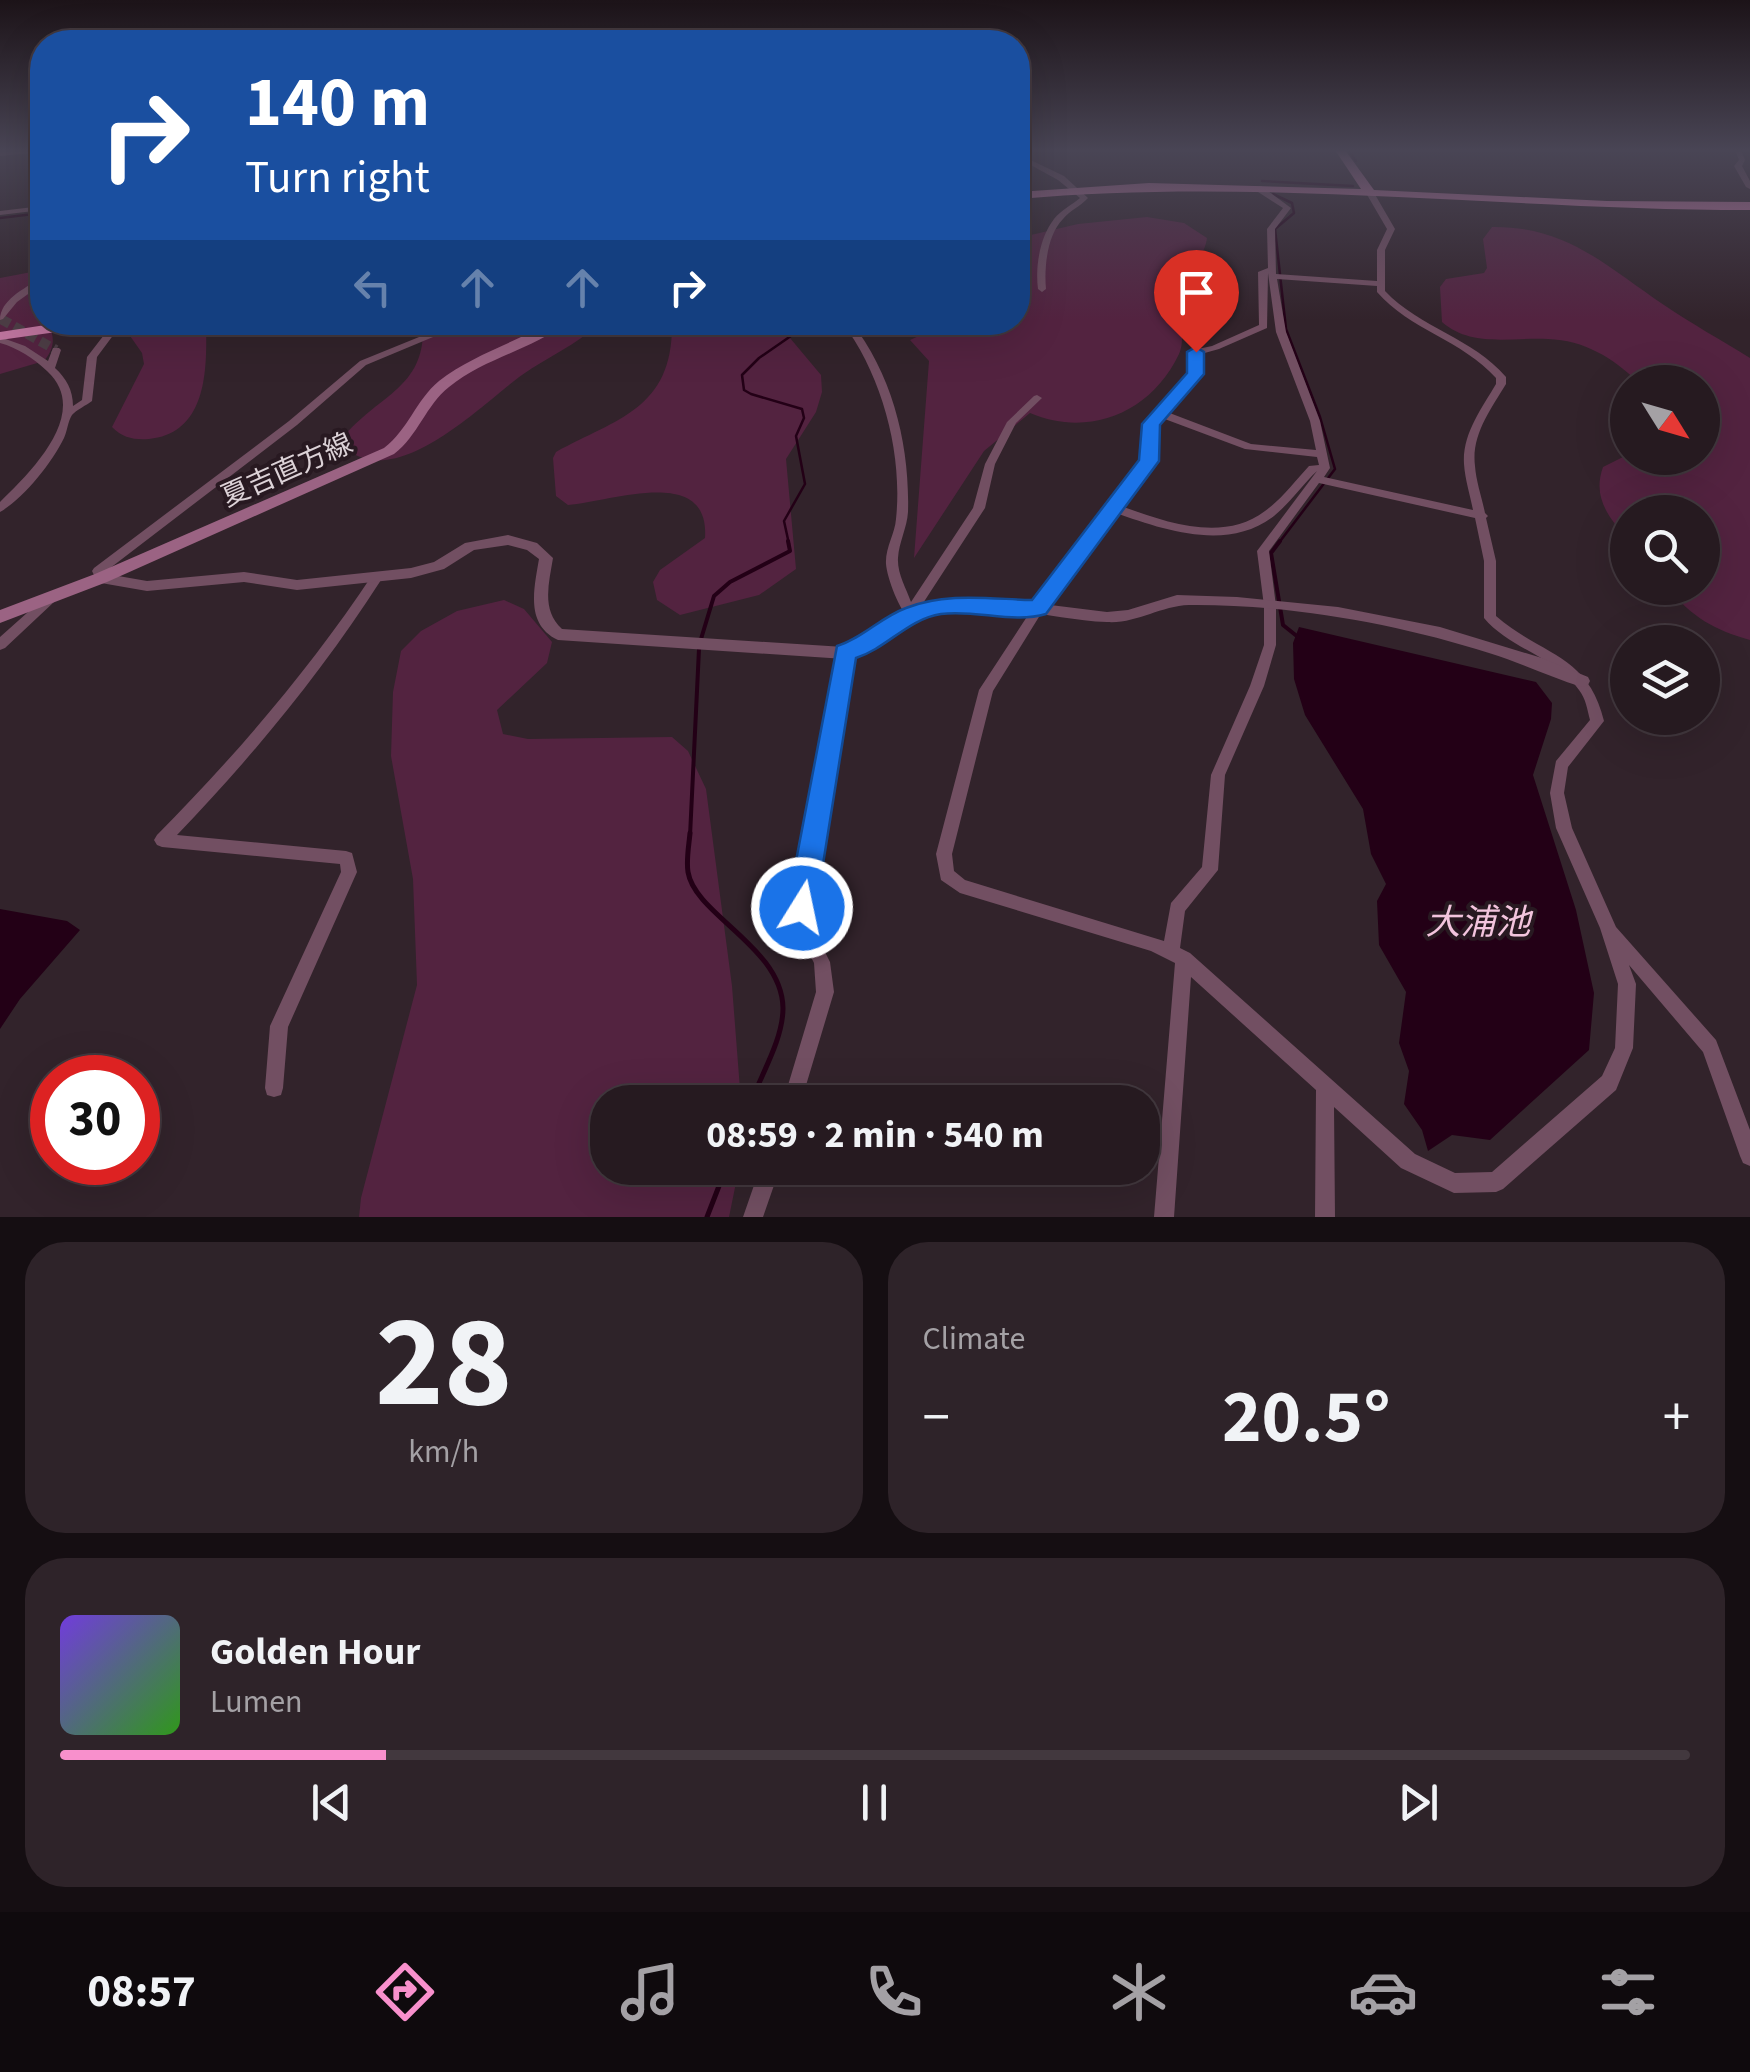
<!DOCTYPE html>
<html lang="en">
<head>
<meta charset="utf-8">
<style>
  :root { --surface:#261a20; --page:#2e2329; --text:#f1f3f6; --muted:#a4a1a5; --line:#42383e; --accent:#f890cc }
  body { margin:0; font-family:"Source Sans 3","Noto Sans JP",sans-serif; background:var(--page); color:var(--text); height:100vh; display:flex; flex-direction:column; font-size:38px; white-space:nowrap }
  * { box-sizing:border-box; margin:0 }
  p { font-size:32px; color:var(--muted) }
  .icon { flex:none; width:55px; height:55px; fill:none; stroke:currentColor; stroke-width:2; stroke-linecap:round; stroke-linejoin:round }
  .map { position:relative; height:1217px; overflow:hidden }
  .details { display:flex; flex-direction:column; gap:25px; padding:25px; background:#150e12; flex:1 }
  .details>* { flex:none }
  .top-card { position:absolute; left:30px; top:30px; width:1000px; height:305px; border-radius:40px; box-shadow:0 10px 40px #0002,0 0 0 2px var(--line); background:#1a4fa0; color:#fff; overflow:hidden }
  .needle { width:65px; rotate:127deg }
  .buttons { position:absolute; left:1610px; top:365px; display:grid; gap:20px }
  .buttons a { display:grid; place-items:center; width:110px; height:110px; border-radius:50%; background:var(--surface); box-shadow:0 10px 40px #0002,0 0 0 2px var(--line); font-size:50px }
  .speed { position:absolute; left:30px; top:1055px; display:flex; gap:20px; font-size:50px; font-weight:700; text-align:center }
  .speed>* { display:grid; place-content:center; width:130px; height:130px; border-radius:50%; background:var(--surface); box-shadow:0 10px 40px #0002,0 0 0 2px var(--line); line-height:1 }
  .speed .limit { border:15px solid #d22; background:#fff; color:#111 }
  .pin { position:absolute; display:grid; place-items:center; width:85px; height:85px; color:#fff; margin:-102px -42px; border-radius:50% 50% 50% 0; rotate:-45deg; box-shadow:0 0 10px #0007 }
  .pin .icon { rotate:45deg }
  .me { position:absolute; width:110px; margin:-55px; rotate:10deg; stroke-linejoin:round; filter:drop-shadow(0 0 8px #0008) }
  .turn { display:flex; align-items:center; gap:35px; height:210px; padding:0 50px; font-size:45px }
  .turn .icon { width:130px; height:130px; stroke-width:2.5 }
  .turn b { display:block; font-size:70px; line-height:85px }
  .lanes { display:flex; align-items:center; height:95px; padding:0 50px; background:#0003; justify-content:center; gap:50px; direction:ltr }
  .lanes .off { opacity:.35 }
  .big { font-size:75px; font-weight:700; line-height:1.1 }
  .details .tile { flex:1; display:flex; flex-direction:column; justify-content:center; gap:15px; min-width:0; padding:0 35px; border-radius:40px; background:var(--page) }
  .details .dial { align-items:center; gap:0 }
  .dial b { font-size:130px; line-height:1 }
  .song { display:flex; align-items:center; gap:30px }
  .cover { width:120px; height:120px; border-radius:15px; background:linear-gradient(135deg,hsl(260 70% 55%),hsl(110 70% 35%)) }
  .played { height:10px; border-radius:5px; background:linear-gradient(90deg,var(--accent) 20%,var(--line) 20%) }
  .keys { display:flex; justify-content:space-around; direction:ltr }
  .heat { display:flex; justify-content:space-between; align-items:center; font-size:55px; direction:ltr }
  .details .tiles { flex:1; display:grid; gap:25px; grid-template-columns:1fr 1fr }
  .tile:last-child { grid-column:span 2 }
  .trip { position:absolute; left:590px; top:1085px; width:570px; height:100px; border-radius:40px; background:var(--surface); box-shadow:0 10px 40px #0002,0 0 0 2px var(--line); font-weight:700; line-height:100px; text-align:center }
  .tabs { display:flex; height:160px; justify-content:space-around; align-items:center; background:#0f0a0d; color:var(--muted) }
  .tabs .icon { width:70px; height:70px }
  .tabs .current { color:var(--accent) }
  .tabs b { font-size:45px; color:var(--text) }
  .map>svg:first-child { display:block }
</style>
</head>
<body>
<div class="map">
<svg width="1750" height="1217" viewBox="0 0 1750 1217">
  <rect width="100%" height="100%" fill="#32232b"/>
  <path fill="#532340" d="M1147 217 1184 223 1207 238C1205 257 1186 273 1181 293 1176 312 1187 337 1179 354 1151 413 1089 438 1030 413L984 451 914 558 929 361 910 340 947 323 1018 322V238L1078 224Z
    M1492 227C1567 226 1606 266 1664 305 1692 324 1721 340 1750 358V640C1714 630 1692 617 1668 588H1702V512H1628L1627 539C1609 517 1592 498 1603 467L1627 455 1702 458V382H1638C1613 358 1584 340 1548 339 1511 337 1472 348 1442 322L1440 287 1446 279 1484 273 1487 268 1483 239Z
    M42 270V322L48 323C55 337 55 348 44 361L0 374V278Z
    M121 323H206C207 368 208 433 149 439 134 440 123 438 112 427L144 364 142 353Z
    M423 323H599C577 345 547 357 522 375 484 402 400 490 348 450L346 434C382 393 426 387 423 323Z
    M672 323H746L778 333 790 338 821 375 822 392 816 412 786 459 796 569 759 595 680 615 657 600 653 582 660 570 705 538C710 464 611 502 568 505L556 496 553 458 556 452C618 418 673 409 672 323Z
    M504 600 524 609 552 642 547 663 497 710 503 734 528 739 672 737 688 751 706 789 732 986 741 1102H608V1168H739L729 1217H359L361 1198 417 985 413 879 391 756 393 692 401 651 421 631 457 611Z"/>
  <path fill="#230016" d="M1299 627 1536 682 1552 703 1551 719 1533 775 1576 910 1594 993 1589 1050 1490 1140 1452 1135 1428 1151 1422 1130 1404 1104 1409 1071 1399 1043 1406 992 1379 945 1377 901 1386 884 1371 854 1363 809 1305 715 1294 679 1293 643Z
    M0 909 67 921 80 930 20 999 0 1029Z"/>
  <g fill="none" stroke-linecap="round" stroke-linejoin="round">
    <path stroke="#230016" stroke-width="2.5" d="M1348 150 1356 161
      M1262 181 1353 186
      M1273 194 1292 203 1294 213 1275 229 1286 329 1320 417 1335 469 1278 544
      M0 218 42 213
      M789 544 784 521 805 484 796 436 804 418 802 409 751 394 744 390 742 375 759 358 811 322"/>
    <path stroke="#230016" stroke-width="4" d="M1280 541 1271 553 1283 625 1298 637
      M701 639 714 596 730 582 790 551 788 541
      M690 836 699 649"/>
    <path stroke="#230016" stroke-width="5" d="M690 833C689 845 686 860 688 872 695 915 782 947 783 1008 783 1039 762 1073 751 1102
      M707 1217 726 1168"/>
    <path stroke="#4c3d45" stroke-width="8" stroke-dasharray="8 4" stroke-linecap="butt" d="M0 318 5 321"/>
    <path stroke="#4c3d45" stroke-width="10" stroke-dasharray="10 5" stroke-linecap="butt" d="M1 319 56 350"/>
    <path fill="#724f62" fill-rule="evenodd" d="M23 150H42V152L0 156V152Z
      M1735 150H1741L1745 160 1742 166 1750 181V189L1746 187 1734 166 1739 160Z
      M1018 154 1064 176 1088 198C1080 207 1070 210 1063 219 1047 235 1044 268 1046 289L1042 292 1038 289C1035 266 1040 237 1054 219 1061 210 1072 205 1080 198L1058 180 1018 158Z
      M1255 186H1261L1291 208 1275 229 1276 274 1377 281V250L1387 229 1366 193 1373 191 1395 229 1385 250V291C1420 328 1473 338 1506 377V384C1491 409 1471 435 1475 466 1476 481 1482 498 1485 513L1488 516 1486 518 1496 561V616C1542 656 1588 654 1604 721L1568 767 1564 793 1572 828 1616 927 1716 1040 1750 1130V1166L1743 1163 1740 1156 1703 1052 1629 965 1636 984 1633 1048 1616 1090 1503 1189 1496 1192 1454 1193 1401 1168 1334 1107 1335 1217H1315L1316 1090 1191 977 1174 1217H1154L1175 963 1151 951 960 893 941 880 936 854 979 690 1034 606 1144 461 1146 424 1190 374 1193 350 1212 346 1259 325 1258 272 1268 268 1267 229 1283 208 1255 190ZM1268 273 1276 332 1310 421 1316 450 1251 444 1167 412 1200 374 1201 354 1219 349 1267 328ZM1277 279 1377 286V292C1410 330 1462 340 1496 378V384C1482 408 1462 434 1464 464 1465 479 1470 495 1473 510L1324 477 1330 468 1320 421 1286 332ZM1162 418 1245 449 1317 457 1319 465 1309 466C1295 481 1282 499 1265 511 1223 543 1165 522 1121 506L1154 461 1156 424ZM1317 471 1257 551 1264 606V645L1250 686 1211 775 1202 867 1171 903 1164 941 965 880 954 871 952 854 993 691 1042 612 1116 513C1164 530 1228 552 1274 516 1290 503 1302 485 1317 471ZM1319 483 1475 518 1484 561V618C1510 649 1556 657 1579 690 1586 699 1587 709 1590 720L1556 761 1550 793 1556 828 1600 928 1618 984 1615 1048 1602 1076 1492 1172 1455 1173 1415 1154 1190 953 1180 948 1185 911 1218 870 1225 775 1264 686 1276 645V606L1269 551Z
      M42 206V210L0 215V211Z
      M39 279H42V284L17 302 3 319 0 320C0 300 24 289 39 279Z
      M114 322H123L97 357 92 401C87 405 76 410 72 415 68 421 67 432 64 438 52 463 23 499 0 512V502C31 472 92 412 47 371 33 358 18 348 0 343V337L25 346 48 361 53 348H59L61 350 55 368C66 378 73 390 73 406L82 400 87 357Z
      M456 322H469L366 365 297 425 105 572 107 578 105 581H97L92 571 94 568 289 421 360 361Z
      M842 322H851C893 375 910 446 908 512 907 528 899 542 898 558 897 573 906 588 911 602L973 508 985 464 1007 422 1034 396 1037 395 1042 398 1016 423 995 464 985 508 914 617 910 619C900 612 887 578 886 564 885 548 895 534 896 519 903 453 882 375 842 322Z
      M377 573 381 574 383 577 381 580C322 672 253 756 177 835L346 851 352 853 357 872 288 1027 283 1088 281 1095 274 1097 267 1095 265 1088 270 1026 341 872 340 864 162 847 157 845 154 840 157 835C237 754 310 669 373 574Z
      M50 595 54 596 56 599 54 602 5 648 0 650V637L46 596Z
      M845 648 850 650 852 653 808 918 830 962 834 992 801 1102H783L816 992 814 963 792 919 838 653 840 650Z
      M760 1168H780L763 1217H743Z"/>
    <path fill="#724f62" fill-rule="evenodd" d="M508 535 537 543 553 558C549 583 541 610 562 629L844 647 921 606 960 598 1002 599 1107 612 1128 610 1177 595 1237 597 1338 607 1440 627 1542 658 1588 677 1590 681 1588 685 1582 687C1551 677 1521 663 1489 653 1396 623 1286 604 1189 605 1160 606 1136 624 1107 622 1051 620 996 599 940 611 906 619 879 648 845 659L558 640C525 624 534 589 539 559L527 550 508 545 474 550 444 569 411 578 297 590 244 582 147 591 101 583 94 578 101 573 147 581 244 572 297 580 411 568 434 562 465 543Z"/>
    <path fill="#9b6383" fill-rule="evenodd" d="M551 322H567C532 350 484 358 449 387 426 405 418 436 394 454L107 582 0 623V610L95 574 384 448C408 430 416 400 439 381 472 355 514 343 551 322Z"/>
    <path fill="#bb739c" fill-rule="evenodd" d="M1335 150H1345L1374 190 1607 201 1750 202V210C1506 210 1261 177 1018 199V192L1149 183 1361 189Z
      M65 322H106L99 326 0 340V332Z"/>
  </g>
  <linearGradient id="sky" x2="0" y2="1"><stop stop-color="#1c1318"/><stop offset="0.47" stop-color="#494555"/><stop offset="1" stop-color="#494555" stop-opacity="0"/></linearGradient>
  <rect width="1750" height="320" fill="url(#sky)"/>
  <path fill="#1a73e8" stroke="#114b97" stroke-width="2.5" d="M1196 347 1204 352V374L1160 425 1159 461 1046 614C1013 624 975 609 941 614 908 619 887 648 856 658L816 908 812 917 802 921 791 917 787 908 837 646C863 638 881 617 906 608 946 592 990 599 1032 600L1139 460 1142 424 1187 373V352Z"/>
  <g text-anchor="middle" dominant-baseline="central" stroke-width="8" stroke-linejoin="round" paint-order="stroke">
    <g font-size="28" fill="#dcd2d7" stroke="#281921">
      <text transform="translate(287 470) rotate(-24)">夏吉直方線</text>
    </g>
    <g font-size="35" font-style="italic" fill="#f2c4dd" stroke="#281921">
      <text x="1478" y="923">大浦池</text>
    </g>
  </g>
</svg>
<div class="buttons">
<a><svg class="needle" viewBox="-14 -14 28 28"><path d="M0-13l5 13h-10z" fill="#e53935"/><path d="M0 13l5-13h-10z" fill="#a4a1a5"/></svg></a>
<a><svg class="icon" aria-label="search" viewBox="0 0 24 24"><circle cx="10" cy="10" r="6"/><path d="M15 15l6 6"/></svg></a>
<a><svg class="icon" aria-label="layers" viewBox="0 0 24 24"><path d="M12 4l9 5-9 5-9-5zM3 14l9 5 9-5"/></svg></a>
</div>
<div class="speed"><div class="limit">30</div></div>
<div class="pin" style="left:1196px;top:352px;background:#d93025"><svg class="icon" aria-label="arrive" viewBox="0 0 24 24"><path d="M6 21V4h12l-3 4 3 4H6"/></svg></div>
<svg class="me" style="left:802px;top:908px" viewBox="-20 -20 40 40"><circle r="17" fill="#1a73e8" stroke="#fff" stroke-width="3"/><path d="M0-11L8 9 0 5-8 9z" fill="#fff"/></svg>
<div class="trip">08:59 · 2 min · 540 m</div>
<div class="top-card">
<div class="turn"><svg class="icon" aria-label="right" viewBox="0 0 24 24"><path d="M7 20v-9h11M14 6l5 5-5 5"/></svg><div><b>140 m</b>Turn right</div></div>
<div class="lanes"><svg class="icon off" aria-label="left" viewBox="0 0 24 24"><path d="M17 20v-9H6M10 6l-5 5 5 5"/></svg><svg class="icon off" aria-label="ahead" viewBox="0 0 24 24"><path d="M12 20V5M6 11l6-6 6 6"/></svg><svg class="icon off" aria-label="ahead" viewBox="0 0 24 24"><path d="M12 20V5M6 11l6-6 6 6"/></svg><svg class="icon" aria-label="right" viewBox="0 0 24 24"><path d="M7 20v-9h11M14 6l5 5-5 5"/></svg></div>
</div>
</div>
<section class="details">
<div class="tiles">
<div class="tile dial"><b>28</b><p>km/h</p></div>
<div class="tile"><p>Climate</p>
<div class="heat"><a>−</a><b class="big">20.5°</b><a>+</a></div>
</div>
<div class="tile">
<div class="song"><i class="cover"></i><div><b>Golden Hour</b><p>Lumen</p></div></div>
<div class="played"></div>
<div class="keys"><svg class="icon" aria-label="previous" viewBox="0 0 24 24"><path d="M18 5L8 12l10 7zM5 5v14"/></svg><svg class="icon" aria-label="pause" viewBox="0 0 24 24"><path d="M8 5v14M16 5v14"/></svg><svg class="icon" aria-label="next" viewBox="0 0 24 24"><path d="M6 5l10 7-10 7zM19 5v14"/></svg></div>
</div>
</div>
</section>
<nav class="tabs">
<b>08:57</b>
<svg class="icon current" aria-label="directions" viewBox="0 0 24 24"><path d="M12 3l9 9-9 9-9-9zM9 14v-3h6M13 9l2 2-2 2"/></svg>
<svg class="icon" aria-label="music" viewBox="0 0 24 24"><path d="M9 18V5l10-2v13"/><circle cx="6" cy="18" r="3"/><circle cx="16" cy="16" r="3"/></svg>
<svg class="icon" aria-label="phone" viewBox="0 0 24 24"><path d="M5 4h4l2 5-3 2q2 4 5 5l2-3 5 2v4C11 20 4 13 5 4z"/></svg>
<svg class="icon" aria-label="climate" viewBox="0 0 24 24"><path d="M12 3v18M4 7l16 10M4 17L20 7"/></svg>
<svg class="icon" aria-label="car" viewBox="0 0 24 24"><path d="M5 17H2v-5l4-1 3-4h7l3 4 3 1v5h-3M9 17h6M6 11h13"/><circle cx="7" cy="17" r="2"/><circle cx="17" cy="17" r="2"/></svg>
<svg class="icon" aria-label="filters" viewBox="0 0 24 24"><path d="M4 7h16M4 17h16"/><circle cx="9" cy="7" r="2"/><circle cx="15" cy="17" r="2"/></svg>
</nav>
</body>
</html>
